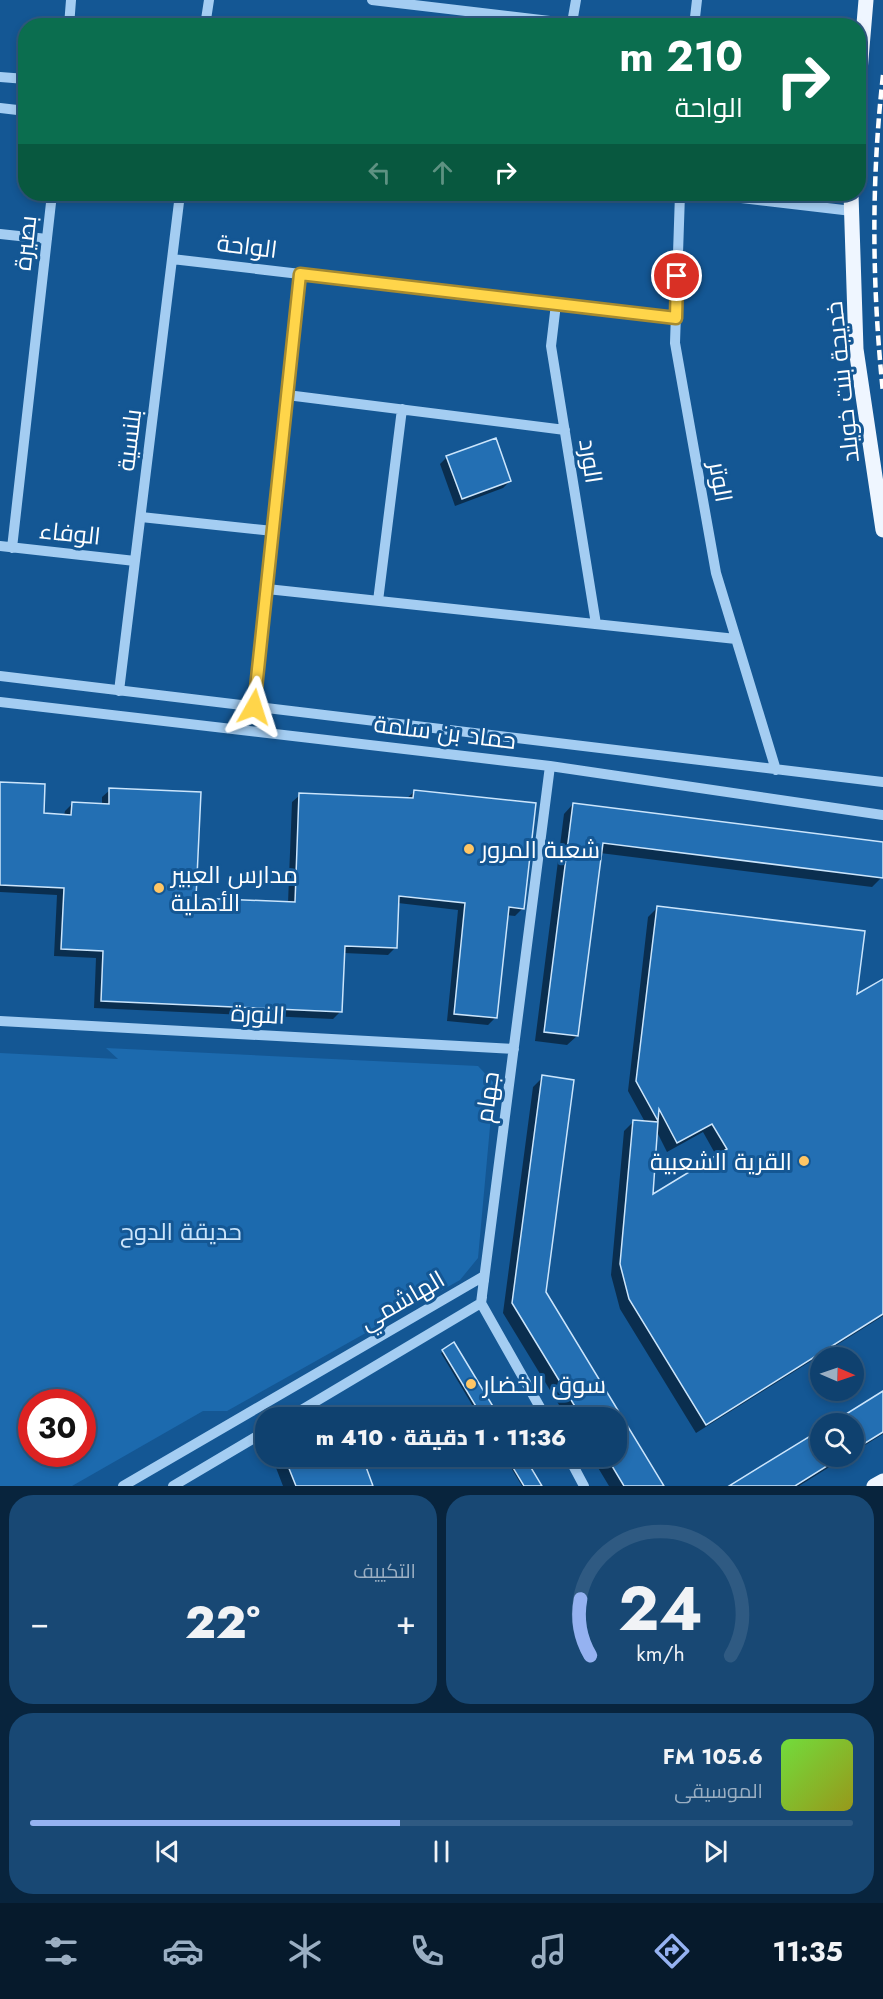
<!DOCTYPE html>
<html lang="ar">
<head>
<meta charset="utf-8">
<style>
  :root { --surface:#0f416f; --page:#184874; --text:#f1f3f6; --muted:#9bafc3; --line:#2f5a82; --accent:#95b2f1 }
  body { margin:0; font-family:Jost,Cairo,sans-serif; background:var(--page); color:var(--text); direction:rtl; height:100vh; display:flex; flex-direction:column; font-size:22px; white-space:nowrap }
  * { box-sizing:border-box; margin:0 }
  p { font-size:20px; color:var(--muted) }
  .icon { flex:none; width:33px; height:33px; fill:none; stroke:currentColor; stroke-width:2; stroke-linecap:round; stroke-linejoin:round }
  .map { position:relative; height:1486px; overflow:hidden; direction:ltr }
  .panel { display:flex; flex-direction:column; gap:9px; padding:9px; background:#08243d; flex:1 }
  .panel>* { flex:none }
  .guide { position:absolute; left:18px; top:18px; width:848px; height:183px; border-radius:24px; box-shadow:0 3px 9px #0003,0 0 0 2px var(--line); direction:rtl; background:#0b6e4f; color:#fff; overflow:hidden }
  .needle { width:39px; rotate:92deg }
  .fabs { position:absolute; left:810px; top:1347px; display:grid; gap:12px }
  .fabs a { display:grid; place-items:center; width:54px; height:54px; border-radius:50%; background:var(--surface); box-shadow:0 3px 9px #0003,0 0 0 2px var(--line); font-size:30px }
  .speed { position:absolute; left:18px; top:1389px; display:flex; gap:12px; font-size:30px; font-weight:700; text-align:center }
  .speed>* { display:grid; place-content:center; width:78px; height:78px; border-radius:50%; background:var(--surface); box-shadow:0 3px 9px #0003,0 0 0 2px var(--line); line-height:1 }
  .speed .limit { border:9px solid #d22; background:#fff; color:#111 }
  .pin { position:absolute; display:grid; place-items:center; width:51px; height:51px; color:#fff; margin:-26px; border:3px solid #fff; border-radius:50%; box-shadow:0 2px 6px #0007 }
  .me { position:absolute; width:66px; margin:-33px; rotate:6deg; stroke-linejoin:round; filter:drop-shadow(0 0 4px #0008) }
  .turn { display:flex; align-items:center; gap:21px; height:126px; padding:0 24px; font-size:27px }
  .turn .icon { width:78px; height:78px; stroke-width:2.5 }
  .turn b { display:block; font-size:42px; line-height:51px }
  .lanes { display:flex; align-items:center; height:57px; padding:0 24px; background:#0003; justify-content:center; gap:30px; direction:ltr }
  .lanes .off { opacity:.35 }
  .big { font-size:45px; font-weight:800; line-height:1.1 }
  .panel .card { flex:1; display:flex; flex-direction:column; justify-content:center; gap:9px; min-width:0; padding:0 21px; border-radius:24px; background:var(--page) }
  .panel .dial { align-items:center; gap:0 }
  .dial svg { height:156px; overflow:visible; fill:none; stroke:var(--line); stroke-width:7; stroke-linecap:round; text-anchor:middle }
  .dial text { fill:var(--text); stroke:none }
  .song { display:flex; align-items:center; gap:18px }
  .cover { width:72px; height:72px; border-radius:9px; background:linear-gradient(135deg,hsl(100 70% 55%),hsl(60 70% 35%)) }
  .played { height:6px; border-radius:3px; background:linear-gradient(90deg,var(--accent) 45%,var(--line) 45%) }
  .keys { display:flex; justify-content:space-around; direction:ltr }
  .heat { display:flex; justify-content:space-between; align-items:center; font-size:33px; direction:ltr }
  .panel .tiles { flex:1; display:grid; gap:9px; grid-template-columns:1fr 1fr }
  .card:last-child { grid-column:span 2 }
  .trip { position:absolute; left:255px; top:1407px; width:372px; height:60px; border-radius:24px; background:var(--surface); box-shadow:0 3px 9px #0003,0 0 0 2px var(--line); font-weight:800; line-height:60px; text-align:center; direction:rtl }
  .tab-bar { display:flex; height:96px; justify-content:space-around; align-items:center; background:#061a2c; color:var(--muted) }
  .tab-bar .icon { width:42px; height:42px }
  .tab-bar .active { color:var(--accent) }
  .tab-bar b { font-size:27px; color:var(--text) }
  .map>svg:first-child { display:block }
</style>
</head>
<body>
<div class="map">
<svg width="883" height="1486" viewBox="0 0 883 1486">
  <rect width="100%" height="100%" fill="#145794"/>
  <path fill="#1c6aae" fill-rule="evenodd" d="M106 1048 478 1066 494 1083 478 1258 460 1280 227 1411H203L72 1486H0V1053L118 1059ZM32 1402H82V1454H32Z"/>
  <path fill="#0007" fill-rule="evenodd" d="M447 457 510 481 503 488 455 506 440 464Z
    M0 783 42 815 64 816 65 811 72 804 102 805V797L110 790 194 899 288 903 292 802 300 795 406 799 415 791 523 908 515 916 507 915 495 1018 488 1025 447 1021 458 910 398 903 396 947 388 955 344 953 341 1011 333 1019 94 1008 96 958 54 956 57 895 0 892Z
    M573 804 883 843 882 877 872 887 600 853 577 1036 567 1045 535 1041 564 814Z
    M658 907 856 997 883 981V1316L696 1433 620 1309 611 1275 624 1131 634 1121 645 1122 628 1091 648 917ZM656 1130 667 1152 703 1132 717 1157 651 1197Z
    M543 1077 544 1292 663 1486H609L591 1456H616V1418H567L503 1313 533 1087Z
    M454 1344 498 1418H480L441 1353Z
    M883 1393V1434L854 1452V1424Z
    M820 1431V1456H847L799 1486H732Z
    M277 1456H360L372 1486H283L273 1460Z
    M504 1456H522L540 1486H522Z"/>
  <path fill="#236fb3" stroke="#cbe5fc" stroke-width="1.5" d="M496 438 511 481 462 499 446 456Z
    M0 782 45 784 44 813 71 815 72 802 109 804V788L201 792 196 898 295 902 299 793 413 798 414 790 536 803 524 909 509 907 497 1018 454 1014 465 903 399 896 397 948 345 946 342 1012 101 1001 103 951 61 949 64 888 0 885Z
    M573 803 883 842V878L603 843 578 1036 544 1032Z
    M657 906 865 931 857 994 883 979V1314L706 1425 629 1299 620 1264 633 1120 658 1122 653 1194 727 1149 712 1124 677 1143 659 1109 658 1121 636 1081Z
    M542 1075 574 1080 546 1292 664 1486H624L606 1456H616V1418H582L512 1303Z
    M454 1342 500 1418H483L442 1350Z
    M883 1391V1432L854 1450V1424H830Z
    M820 1430V1456H843L795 1486H729Z
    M284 1456H362L373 1486H296Z
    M506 1456H524L542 1486H524Z"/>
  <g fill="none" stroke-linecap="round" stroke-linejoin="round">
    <path stroke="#a4cdf2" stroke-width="10" d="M372 0 592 26
      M572 23 576 0
      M69 26 71 0
      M205 26 209 0
      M694 26 697 0
      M0 77 26 79
      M0 108 26 111
      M680 194 675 343 716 573 776 770
      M708 194 852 211
      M0 234 47 239
      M172 259 676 318
      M556 304 551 346 596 624
      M287 395 565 430
      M141 517 273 531
      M0 546 135 561
      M12 548 52 194
      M267 589 736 639
      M378 601 402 409
      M0 676 883 782
      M119 691 180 194
      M0 702 550 766 883 815
      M254 707 300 274
      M0 1021 514 1049
      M288 1418 481 1303 482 1297
      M546 1418 481 1303 550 766
      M568 1456 584 1486
      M123 1486 484 1276V1281
      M173 1486 266 1431"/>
    <path stroke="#eff6ff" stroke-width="15" d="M858 95 866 0
      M851 194 856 349 883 530
      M874 1486 883 1481"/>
    <path stroke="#fff" stroke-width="4.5" stroke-dasharray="10 4.5" stroke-linecap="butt" d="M883 75C871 183 872 284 883 393"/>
  </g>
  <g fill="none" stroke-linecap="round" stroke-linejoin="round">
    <defs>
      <path id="route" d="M254 707 300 274 676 318 677 276"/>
    </defs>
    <use href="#route" stroke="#a68a30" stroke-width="15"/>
    <use href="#route" stroke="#ffd54a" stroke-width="10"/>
  </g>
  <g fill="#ffc665" stroke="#145794" stroke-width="2">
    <circle cx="469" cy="849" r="6"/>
    <circle cx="159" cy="888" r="6"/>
    <circle cx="804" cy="1161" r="6"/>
    <circle cx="471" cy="1384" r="6"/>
  </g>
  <g text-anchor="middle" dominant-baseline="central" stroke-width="6" stroke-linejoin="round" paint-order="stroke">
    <g font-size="24" fill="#fff" stroke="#145794">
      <text transform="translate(25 243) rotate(-84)">بصيرة</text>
      <text transform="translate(247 246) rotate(7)">الواحة</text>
      <text transform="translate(842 382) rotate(-96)">خديجة بنت خويلد</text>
      <text transform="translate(129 440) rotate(-83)">بلنسية</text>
      <text transform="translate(591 461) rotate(81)">الورد</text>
      <text transform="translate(721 482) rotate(80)">الوتر</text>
      <text transform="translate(70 533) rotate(6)">الوفاء</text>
      <text transform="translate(445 732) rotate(7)">حماد بن سلمة</text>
      <text transform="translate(258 1014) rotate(3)">النورة</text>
      <text transform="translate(487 1097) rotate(-82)">جهام</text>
      <text transform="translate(402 1300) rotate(-30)">الهاشمي</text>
    </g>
    <g font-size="24" fill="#fff" stroke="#145794" text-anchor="start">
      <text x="481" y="849">شعبة المرور</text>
      <text x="171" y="874">مدارس العبير<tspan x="171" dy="28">الأهلية</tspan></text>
      <text x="792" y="1161" text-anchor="end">القرية الشعبية</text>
      <text x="483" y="1384">سوق الخضار</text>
    </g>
    <g font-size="24" fill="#cbe5fc" stroke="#145794">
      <text x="181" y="1231">حديقة الدوح</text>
    </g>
  </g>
</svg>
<div class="fabs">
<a><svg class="needle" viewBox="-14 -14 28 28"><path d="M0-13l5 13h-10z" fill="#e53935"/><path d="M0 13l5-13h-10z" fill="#9bafc3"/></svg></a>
<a><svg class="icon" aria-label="search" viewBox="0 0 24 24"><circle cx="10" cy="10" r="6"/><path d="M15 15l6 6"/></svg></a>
</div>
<div class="speed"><div class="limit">30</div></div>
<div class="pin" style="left:677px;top:276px;background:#d93025"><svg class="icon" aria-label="arrive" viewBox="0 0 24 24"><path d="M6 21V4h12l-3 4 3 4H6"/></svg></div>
<svg class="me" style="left:254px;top:707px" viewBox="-20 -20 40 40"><path d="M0-17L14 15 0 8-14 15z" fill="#ffd54a" stroke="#fff" stroke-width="4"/></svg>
<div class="trip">11:36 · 1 دقيقة · 410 m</div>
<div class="guide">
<div class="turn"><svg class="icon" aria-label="right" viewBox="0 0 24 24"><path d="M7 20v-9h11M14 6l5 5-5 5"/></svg><div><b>210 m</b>الواحة</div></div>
<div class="lanes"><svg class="icon off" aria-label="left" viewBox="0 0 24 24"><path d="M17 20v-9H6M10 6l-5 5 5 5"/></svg><svg class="icon off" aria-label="ahead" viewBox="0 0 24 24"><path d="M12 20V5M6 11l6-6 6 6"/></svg><svg class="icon" aria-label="right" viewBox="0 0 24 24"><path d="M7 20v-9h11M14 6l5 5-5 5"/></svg></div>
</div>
</div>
<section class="panel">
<div class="tiles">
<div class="card dial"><svg viewBox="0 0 100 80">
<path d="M14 69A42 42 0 1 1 86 69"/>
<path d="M14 69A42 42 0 0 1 9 40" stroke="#95b2f1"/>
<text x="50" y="56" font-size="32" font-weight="700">24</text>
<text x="50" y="72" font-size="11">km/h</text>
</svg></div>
<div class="card"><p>التكييف</p>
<div class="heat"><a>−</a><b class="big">22°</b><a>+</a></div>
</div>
<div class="card">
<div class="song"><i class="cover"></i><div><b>105.6 FM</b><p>الموسيقى</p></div></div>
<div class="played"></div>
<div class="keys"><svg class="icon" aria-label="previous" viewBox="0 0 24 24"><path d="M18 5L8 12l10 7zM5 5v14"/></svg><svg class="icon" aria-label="pause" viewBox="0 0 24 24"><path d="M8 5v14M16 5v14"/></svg><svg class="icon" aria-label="next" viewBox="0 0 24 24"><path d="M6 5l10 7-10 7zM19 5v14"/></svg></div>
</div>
</div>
</section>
<nav class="tab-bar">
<b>11:35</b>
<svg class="icon active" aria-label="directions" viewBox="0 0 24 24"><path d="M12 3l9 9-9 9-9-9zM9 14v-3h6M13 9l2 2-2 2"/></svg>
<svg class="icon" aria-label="music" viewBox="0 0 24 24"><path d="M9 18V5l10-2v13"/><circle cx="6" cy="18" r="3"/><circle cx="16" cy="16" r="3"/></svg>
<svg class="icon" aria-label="phone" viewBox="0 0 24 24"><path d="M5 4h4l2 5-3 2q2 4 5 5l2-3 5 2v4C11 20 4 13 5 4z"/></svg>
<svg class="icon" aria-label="climate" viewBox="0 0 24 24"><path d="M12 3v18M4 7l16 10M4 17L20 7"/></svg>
<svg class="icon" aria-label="car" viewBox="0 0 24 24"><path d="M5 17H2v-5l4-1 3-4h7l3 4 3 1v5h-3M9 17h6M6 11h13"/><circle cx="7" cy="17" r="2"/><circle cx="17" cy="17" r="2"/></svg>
<svg class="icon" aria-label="filters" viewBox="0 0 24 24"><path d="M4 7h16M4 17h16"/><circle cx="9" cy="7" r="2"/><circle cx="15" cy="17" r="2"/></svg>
</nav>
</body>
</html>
